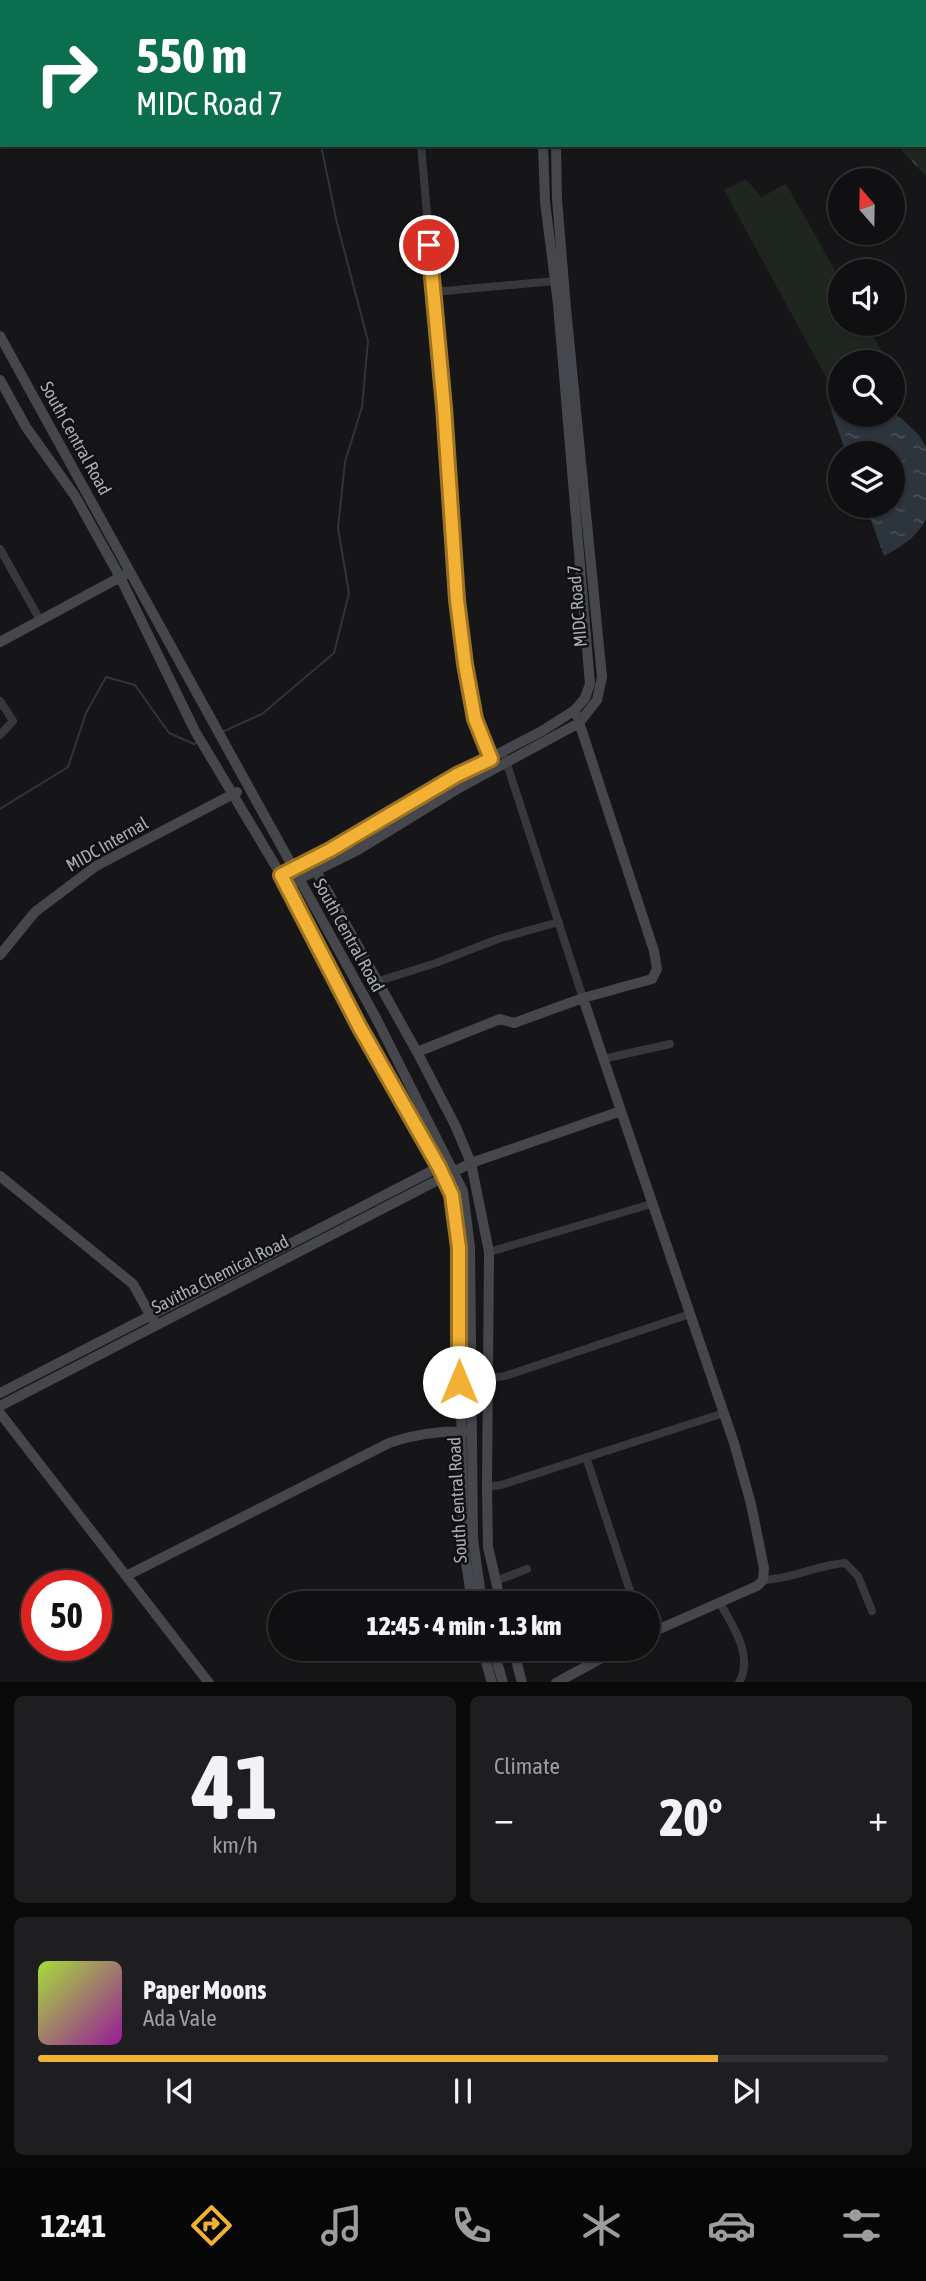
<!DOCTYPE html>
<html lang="en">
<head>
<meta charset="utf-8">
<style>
  :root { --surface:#101012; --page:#1e1e20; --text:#f1f3f6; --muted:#9c9d9f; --line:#303032; --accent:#f2b134 }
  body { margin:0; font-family:"Asap Condensed",sans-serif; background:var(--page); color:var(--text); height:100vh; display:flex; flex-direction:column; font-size:26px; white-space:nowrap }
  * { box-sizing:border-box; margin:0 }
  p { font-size:23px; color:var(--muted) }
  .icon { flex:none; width:38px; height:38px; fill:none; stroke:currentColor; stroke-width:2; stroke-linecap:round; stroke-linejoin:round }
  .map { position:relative; height:1682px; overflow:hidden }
  .sheet { display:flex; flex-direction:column; gap:14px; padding:14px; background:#09090a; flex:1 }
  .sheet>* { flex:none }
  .hud { position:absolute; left:0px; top:0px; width:928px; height:147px; box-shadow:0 2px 5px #0004,0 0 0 2px var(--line); background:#0b6e4f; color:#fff; overflow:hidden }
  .needle { width:46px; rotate:340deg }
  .buttons { position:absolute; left:828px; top:168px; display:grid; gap:14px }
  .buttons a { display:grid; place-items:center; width:77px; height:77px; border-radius:50%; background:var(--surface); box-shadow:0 2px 5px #0004,0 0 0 2px var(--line); font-size:35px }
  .speed { position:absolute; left:21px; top:1570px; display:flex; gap:14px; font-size:35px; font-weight:700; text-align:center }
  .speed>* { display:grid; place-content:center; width:91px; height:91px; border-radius:50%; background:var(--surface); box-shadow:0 2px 5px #0004,0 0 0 2px var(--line); line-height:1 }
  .speed .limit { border:10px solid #d22; background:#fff; color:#111 }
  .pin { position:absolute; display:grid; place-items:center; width:60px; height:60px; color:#fff; margin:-30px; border:4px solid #fff; border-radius:50%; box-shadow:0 2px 7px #0007 }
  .me { position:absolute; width:77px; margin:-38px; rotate:0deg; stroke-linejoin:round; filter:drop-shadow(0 0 5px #0008) }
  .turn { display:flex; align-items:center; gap:24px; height:147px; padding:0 21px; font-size:32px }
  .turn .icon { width:91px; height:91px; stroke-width:2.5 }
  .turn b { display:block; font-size:49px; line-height:60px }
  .big { font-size:52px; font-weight:800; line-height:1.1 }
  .sheet .tile { flex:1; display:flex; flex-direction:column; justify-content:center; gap:10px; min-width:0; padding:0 24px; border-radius:10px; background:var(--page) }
  .sheet .dial { align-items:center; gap:0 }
  .dial b { font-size:91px; line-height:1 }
  .song { display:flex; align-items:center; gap:21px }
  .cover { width:84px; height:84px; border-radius:10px; background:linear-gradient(135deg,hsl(80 70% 55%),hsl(300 70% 35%)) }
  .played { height:7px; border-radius:4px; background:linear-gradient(90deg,var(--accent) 80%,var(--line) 80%) }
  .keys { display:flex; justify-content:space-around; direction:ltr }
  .heat { display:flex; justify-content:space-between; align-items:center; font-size:38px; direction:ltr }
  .sheet .tiles { flex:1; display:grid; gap:14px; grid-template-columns:1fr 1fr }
  .tile:last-child { grid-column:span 2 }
  .trip { position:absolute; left:268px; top:1591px; width:392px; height:70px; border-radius:35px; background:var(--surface); box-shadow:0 2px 5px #0004,0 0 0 2px var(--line); font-weight:800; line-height:70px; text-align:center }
  .tab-bar { display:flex; height:112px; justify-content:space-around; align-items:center; background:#060607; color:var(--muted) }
  .tab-bar .icon { width:49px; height:49px }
  .tab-bar .selected { color:var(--accent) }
  .tab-bar b { font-size:32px; color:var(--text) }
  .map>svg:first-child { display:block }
</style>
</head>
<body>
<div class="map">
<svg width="926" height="1683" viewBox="0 0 926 1683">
  <defs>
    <pattern id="forest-firs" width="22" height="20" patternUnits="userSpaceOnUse" patternTransform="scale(1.75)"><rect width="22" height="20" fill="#1e261f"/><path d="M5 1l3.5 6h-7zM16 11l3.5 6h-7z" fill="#3c433d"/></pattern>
    <pattern id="water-ripples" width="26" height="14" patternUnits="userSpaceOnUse" patternTransform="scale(1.75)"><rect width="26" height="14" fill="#2c353c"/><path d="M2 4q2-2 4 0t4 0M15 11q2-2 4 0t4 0" fill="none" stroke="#485056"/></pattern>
  </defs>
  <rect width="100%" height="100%" fill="#161618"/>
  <path fill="#1e261f" d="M746 179 761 197 786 184 840 279V324H866L887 360 883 362H840V387L833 390 724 190Z"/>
  <path fill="url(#forest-firs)" d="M692 0H926V176L896 145H926V2Z"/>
  <path fill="url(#water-ripples)" d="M840 408V415L893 414 901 418 919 435 926 447V519C917 537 901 547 884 556L866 506H892V453H846L831 410Z"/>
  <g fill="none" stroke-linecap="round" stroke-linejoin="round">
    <path stroke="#2c353c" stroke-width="2" d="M295 0V2
      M222 732 262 714 334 653 349 593 338 528 345 462 362 407 368 341 337 223 321 145
      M0 809 68 767 86 713 106 677 135 685 169 733 194 744 198 742"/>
    <path stroke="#37383d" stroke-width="8" d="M405 0 406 2
      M421 145 444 406 457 600 465 664 475 718 491 759
      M433 292 555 281
      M0 549 40 620
      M0 701 13 721 0 735
      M505 758 583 998
      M379 981 436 963 498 939 559 922
      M603 1059 670 1044
      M489 1252 651 1204
      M489 1378 505 1376 690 1314
      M586 1457 634 1603
      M487 1487 501 1485 724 1413
      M763 1580C792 1579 817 1565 845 1563L858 1576 872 1611
      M496 1581 527 1569
      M720 1603C733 1627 754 1655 739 1683"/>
    <path stroke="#45474d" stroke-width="10" d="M529 0V2
      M543 0V2
      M0 336 376 1018 463 1191 470 1247 473 1539 482 1603
      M0 380 26 427 75 496 120 577 195 731 281 875 359 1026 439 1167 452 1195 459 1248 463 1542 472 1603
      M0 642 124 575
      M577 716 654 951 657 969 652 979 583 998
      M288 870 330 850 457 775 542 731 575 710 585 698 590 684 558 304 545 202 543 145
      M293 882 358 850 459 788 579 723 597 700 602 677 566 308 557 199 556 145
      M0 955 35 912 96 866 237 792
      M417 1052 455 1125 471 1163 489 1252 487 1487 488 1547 501 1603
      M621 1111 734 1443 751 1504 764 1568 763 1580 757 1586 648 1634
      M0 1176 133 1284 154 1322
      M0 1393 443 1165
      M0 1406 471 1163 621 1111 583 998 514 1023 500 1019 417 1052 310 860
      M0 1413 209 1683
      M126 1576 389 1443C415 1434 437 1431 465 1431
      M482 1648 492 1683
      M493 1648 503 1683
      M513 1648 522 1683
      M556 1683 620 1648"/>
  </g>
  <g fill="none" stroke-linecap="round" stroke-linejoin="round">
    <defs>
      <path id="route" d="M429 245 444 407 457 600 465 664 475 719 491 759 457 775 330 850 281 875 359 1026 439 1167 452 1195 459 1248V1382"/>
    </defs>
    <use href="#route" stroke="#9d7322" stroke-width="18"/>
    <use href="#route" stroke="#f2b134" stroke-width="12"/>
  </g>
  <g text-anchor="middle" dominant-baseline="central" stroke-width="5" stroke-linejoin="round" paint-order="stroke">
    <g font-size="18" fill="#a8adb8" stroke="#111113">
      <text transform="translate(76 438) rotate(61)">South Central Road</text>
      <text transform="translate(577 606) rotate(-95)">MIDC Road 7</text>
      <text transform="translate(107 844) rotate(-30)">MIDC Internal</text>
      <text transform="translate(349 935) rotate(61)">South Central Road</text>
      <text transform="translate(220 1274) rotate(-27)">Savitha Chemical Road</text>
      <text transform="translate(457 1500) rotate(-93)">South Central Road</text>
    </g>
  </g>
</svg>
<div class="buttons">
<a><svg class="needle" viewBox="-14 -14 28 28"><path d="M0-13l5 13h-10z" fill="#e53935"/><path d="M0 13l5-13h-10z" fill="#9c9d9f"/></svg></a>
<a><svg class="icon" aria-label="sound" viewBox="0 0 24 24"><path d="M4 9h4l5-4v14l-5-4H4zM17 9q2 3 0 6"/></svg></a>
<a><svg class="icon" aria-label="search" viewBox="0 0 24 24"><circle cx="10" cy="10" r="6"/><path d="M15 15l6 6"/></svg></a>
<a><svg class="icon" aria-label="layers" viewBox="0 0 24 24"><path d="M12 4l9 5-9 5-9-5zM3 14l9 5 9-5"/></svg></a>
</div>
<div class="speed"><div class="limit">50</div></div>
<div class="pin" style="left:429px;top:245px;background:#d93025"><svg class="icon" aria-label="arrive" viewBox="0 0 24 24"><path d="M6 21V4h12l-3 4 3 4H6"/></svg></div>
<svg class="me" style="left:459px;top:1382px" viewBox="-20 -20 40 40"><circle r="19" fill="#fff"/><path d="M0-13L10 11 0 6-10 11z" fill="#f2b134"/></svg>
<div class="trip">12:45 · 4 min · 1.3 km</div>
<div class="hud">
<div class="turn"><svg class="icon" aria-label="right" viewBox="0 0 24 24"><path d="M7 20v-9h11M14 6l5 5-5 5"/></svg><div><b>550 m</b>MIDC Road 7</div></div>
</div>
</div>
<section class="sheet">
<div class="tiles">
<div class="tile dial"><b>41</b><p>km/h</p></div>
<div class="tile"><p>Climate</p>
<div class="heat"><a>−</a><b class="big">20°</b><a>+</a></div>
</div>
<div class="tile">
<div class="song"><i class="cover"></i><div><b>Paper Moons</b><p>Ada Vale</p></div></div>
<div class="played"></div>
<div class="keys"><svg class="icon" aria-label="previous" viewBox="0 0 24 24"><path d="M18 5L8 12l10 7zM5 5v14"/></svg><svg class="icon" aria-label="pause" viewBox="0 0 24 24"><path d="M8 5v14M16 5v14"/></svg><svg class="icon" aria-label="next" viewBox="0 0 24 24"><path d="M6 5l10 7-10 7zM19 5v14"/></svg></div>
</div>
</div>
</section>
<nav class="tab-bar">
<b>12:41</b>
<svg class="icon selected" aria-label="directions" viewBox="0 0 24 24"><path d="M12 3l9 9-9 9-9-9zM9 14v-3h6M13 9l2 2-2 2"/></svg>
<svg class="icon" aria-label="music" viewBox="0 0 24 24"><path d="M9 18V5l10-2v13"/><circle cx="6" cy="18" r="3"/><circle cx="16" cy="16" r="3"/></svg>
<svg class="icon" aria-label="phone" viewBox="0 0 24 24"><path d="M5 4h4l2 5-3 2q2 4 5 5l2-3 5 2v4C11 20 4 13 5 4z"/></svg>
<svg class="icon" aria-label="climate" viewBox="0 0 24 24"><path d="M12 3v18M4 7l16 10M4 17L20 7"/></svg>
<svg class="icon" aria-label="car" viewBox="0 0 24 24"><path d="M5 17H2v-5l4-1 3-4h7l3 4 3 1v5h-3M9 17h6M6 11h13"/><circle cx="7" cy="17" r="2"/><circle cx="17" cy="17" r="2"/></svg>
<svg class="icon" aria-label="filters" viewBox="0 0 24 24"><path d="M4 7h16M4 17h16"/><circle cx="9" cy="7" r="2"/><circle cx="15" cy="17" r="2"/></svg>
</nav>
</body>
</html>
